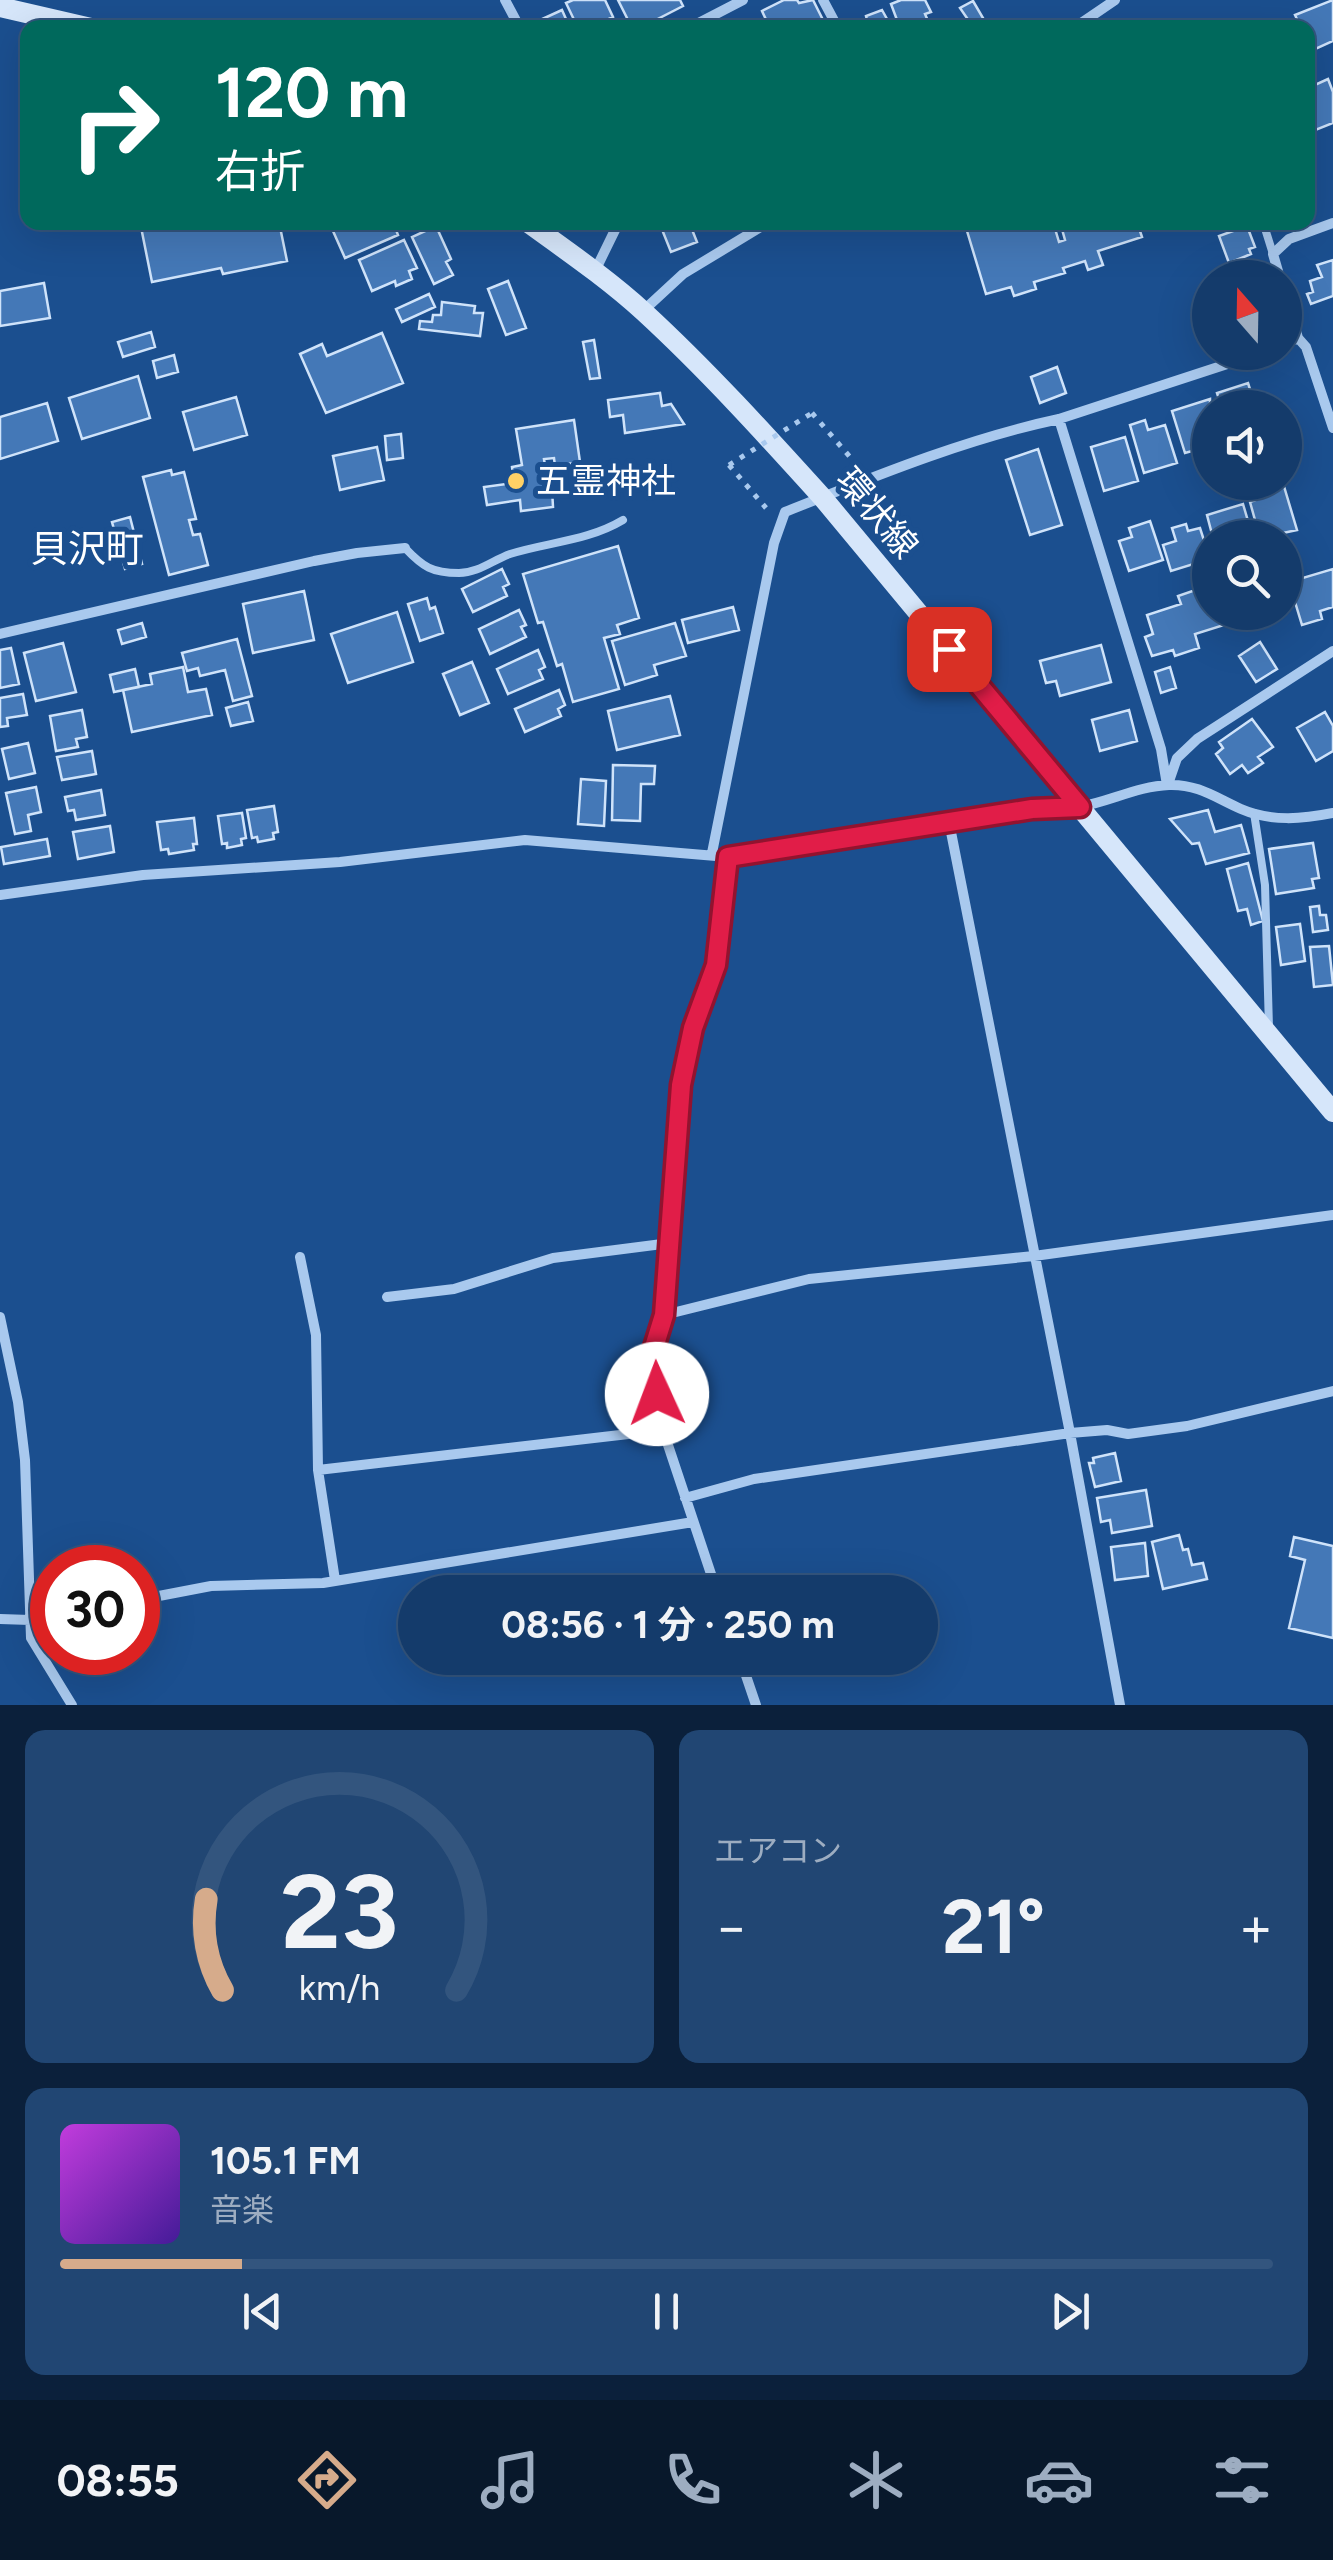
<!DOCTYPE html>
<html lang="ja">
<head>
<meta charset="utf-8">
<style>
  :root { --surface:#143b6b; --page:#214673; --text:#f1f3f6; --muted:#9dadc1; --line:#33557e; --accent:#d6ab8b }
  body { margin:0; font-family:Figtree,"Noto Sans JP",sans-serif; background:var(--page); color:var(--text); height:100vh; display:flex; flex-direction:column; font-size:38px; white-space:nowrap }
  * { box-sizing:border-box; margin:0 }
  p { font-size:32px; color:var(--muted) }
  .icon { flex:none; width:55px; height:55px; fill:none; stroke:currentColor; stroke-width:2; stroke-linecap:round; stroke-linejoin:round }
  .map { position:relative; height:1705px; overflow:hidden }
  .side { display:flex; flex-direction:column; gap:25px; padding:25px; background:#0b203b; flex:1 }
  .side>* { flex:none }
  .hud { position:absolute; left:20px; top:20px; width:1295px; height:210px; border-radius:20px; box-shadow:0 10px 40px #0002,0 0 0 2px var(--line); background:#00695c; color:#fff; overflow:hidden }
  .needle { width:65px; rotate:340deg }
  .fabs { position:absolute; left:1192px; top:260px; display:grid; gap:20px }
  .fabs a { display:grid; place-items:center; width:110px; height:110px; border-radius:50%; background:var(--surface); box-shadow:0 10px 40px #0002,0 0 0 2px var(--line); font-size:50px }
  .speed { position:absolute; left:30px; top:1545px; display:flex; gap:20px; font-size:50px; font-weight:700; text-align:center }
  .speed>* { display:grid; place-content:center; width:130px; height:130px; border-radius:50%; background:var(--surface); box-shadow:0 10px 40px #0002,0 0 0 2px var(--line); line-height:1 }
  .speed .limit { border:15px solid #d22; background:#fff; color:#111 }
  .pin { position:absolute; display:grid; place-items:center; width:85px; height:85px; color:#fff; margin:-42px; border-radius:20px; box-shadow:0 5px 15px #0006 }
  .me { position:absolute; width:110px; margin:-55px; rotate:358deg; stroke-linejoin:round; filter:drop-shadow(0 0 8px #0008) }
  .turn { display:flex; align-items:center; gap:35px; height:210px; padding:0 30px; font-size:45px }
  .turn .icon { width:130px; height:130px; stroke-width:2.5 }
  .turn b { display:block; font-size:70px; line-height:85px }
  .big { font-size:75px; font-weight:700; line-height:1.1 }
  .side .widget { flex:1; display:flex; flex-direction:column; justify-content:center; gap:15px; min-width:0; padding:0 35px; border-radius:20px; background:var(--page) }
  .side .dial { align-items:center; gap:0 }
  .dial svg { height:260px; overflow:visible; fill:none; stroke:var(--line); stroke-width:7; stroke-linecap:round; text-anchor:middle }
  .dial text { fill:var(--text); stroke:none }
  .song { display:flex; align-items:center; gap:30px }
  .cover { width:120px; height:120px; border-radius:15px; background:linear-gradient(135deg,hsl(290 70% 55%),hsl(260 70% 35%)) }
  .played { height:10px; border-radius:5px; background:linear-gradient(90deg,var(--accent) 15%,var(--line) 15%) }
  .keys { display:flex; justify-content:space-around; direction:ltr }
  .heat { display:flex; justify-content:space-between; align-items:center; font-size:55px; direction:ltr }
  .side .tiles { flex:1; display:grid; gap:25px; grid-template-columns:1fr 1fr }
  .widget:last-child { grid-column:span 2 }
  .trip { position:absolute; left:398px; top:1575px; width:540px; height:100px; border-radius:50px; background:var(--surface); box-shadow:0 10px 40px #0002,0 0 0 2px var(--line); font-weight:700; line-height:100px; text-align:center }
  .tab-bar { display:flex; height:160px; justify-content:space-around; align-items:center; background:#08182b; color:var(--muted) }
  .tab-bar .icon { width:70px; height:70px }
  .tab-bar .on { color:var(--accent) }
  .tab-bar b { font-size:45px; color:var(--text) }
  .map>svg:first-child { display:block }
</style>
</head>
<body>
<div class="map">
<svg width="1333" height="1705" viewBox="0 0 1333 1705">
  <rect width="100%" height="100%" fill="#1b4f8f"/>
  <path fill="#4478b7" stroke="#cfe3fa" stroke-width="2.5" d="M573 0H605L613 17 590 28H578L566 3Z
    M618 0H680L683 6 640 28H632Z
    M784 0H797L799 3 813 0 827 28H770L762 11Z
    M901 0H925L931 12 925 14 928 21 900 28 891 4Z
    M1333 0V41L1311 51 1308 28H1301L1295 15Z
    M973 1 983 18 967 27 965 24 969 21 960 8Z
    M562 10 570 28H541L538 21Z
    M882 10 892 28H854L853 25 867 20 866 16Z
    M1328 79 1333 92V123L1308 133V88Z
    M140 222H279L287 261 223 274 221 268 152 282Z
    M329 222H393L398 235 345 258Z
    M659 222H689L697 242 671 252Z
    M985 222H1053L1059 242 1065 240 1060 222H1137L1142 237 1098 251 1103 265 1088 270 1085 261 1063 268 1065 273 1034 282 1036 289 1014 296 1011 287 986 294 967 231Z
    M436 226 451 259 446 262 453 275 434 284 412 237Z
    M1247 226 1255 247 1249 249 1251 254 1229 263 1219 236Z
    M404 240 417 268 409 271 412 279 396 286 395 281 372 291 359 260Z
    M1333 260V296L1311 304 1307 294 1313 292 1310 281 1322 277 1317 265Z
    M508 281 526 328 506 335 488 289Z
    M44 283 50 318 0 326V291Z
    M429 294 435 307 402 322 396 309Z
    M442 302 475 306 474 313H483L480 336 419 329 420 321 432 322 433 315H441Z
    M151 332 155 347 123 357 118 342Z
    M382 333 403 383 326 413 300 354 322 344 327 356Z
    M594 340 600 378 590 379 583 342Z
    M174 355 178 372 157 378 153 361Z
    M1057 367 1066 393 1040 403 1031 377Z
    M138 376 150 418 82 439 69 398Z
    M1248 383 1256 408H1222L1217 393Z
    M660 393 662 406 671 404 684 424 625 433 623 415 610 417 608 400Z
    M236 397 247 435 194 450 183 412Z
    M1210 399V446L1185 453 1172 411Z
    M47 403 58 441 0 459V417Z
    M574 420 580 462 555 466 554 458 544 459 546 472 551 471 553 507 521 511 520 500 487 505 484 487 514 483 512 467 522 465 516 429Z
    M1145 420 1148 430 1165 425 1177 463 1144 473 1130 425Z
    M401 434 403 458 387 460 385 436Z
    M1125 437 1138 481 1104 491 1091 447Z
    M377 447 384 480 340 490 333 456Z
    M1038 449 1062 525 1030 535 1006 460Z
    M171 470 172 475 184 472 196 519 189 520 193 535 200 534 208 565 169 575 143 477Z
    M1283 483 1297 530 1260 538 1250 502 1261 498 1258 491Z
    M1243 504 1253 538H1213L1207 515Z
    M130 517 142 564 125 569 112 522Z
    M1150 521 1163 560 1129 571 1119 541 1132 537 1129 528Z
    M1186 524 1188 531 1200 528 1210 559 1171 571 1163 545 1176 541 1172 528Z
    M618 546 639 618 617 625 620 634 604 638 619 689 573 702 562 664 557 666 543 622 538 623 523 574Z
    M502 569 509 584 503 587 507 596 473 612 462 589Z
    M1333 569V607L1320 611 1322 619 1302 625 1289 582Z
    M1210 585V612H1238L1240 620 1195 634 1199 648 1175 656 1173 650 1152 656 1145 637 1153 634 1147 615 1181 604 1178 596Z
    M304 591 314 640 253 653 243 604Z
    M427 598 430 609 435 607 443 633 420 641 408 604Z
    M733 607 739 630 688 643 682 620Z
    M519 610 526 625 521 627 526 637 490 654 479 629Z
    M397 612 413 662 348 683 331 634Z
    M142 623 146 637 122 644 118 630Z
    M675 623 686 656 654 665 657 675 625 685 612 641Z
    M237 639 252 696 233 701 225 670 200 676 198 668 187 671 182 653Z
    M1260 642 1277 669 1256 682 1239 656Z
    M63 643 76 692 36 701 24 653Z
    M1101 645 1111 682 1060 696 1056 681 1046 683 1040 661Z
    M11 648 19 684 0 688V650Z
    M538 650 545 667 539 670 543 679 508 694 497 669Z
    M472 662 489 703 460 715 443 674Z
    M183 667 188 692 206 689 212 715 132 732 123 690 152 684 150 674Z
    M1170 667 1176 688 1161 693 1155 672Z
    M135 669 139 687 114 692 110 675Z
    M559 690 565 705 558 709 561 716 525 732 515 709Z
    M23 694 27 715 7 718 8 726 0 727V698Z
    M670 696 680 735 617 750 608 711Z
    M248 702 253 721 231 726 226 708Z
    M82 710 87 737 76 739 78 747 56 751 50 716Z
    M1129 710 1137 741 1100 751 1092 720Z
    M1325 712 1333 726V751L1316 761 1297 728Z
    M1252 719 1273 747 1258 757 1263 763 1248 773 1242 765 1230 774 1216 754 1223 748 1219 742Z
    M28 743 35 773 9 779 2 749Z
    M92 751 96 774 62 780 57 757Z
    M613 765 655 766 654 784H641L640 821 612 820Z
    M581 779 606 781 604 826 578 824Z
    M36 787 41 812 28 815 31 831 15 834 6 793Z
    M101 790 105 815 76 820 74 810 68 811 65 797Z
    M274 806 278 832 273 833 274 839 258 842 257 837 252 838 247 810Z
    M1208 810 1215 832 1241 825 1249 853 1206 864 1199 843 1192 844 1170 819Z
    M242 813 246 838 241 839 242 845 227 848V843L222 844 218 816Z
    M194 818 197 844H193L194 850 169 854 168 849 161 850 157 822Z
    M110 826 114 852 78 859 73 832Z
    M47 839 50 856 4 864 1 847Z
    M1313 843 1319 878 1312 879 1314 888 1276 894 1269 849Z
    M1248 863 1263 921 1251 925 1247 909 1238 911 1227 869Z
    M1319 906 1320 915H1326L1328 930 1313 932 1310 907Z
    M1300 924 1305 961 1281 965 1276 927Z
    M1329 946 1333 985 1314 987 1310 947Z
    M1115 1453 1121 1481 1095 1487 1089 1463H1094L1093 1458Z
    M1146 1490 1152 1526 1112 1533 1110 1520 1101 1522 1097 1498Z
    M1179 1535 1183 1550 1188 1549 1192 1565 1203 1563 1207 1579 1163 1589 1152 1542Z
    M1294 1537 1333 1546V1638L1289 1628 1305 1560 1290 1556Z
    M1145 1543 1148 1576 1115 1580 1111 1547Z"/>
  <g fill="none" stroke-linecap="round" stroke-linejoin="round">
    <path stroke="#a9c9ee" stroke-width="5" stroke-dasharray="5 8" stroke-linecap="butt" d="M812 413 857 465
      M729 465 766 508"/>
    <path stroke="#a9c9ee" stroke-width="8" d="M1263 222 1273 254
      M405 548C423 567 432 573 459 573 478 573 493 560 510 554 548 542 588 541 623 520
      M1254 813 1265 885 1269 1028"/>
    <path stroke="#a9c9ee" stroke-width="10" d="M505 0 520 28
      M823 0 838 28
      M689 28 743 0
      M1074 28 1115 0
      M595 271 616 228 613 222
      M1280 278 1273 254 1289 239 1333 223
      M1285 293 1298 338 1285 344
      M644 310 683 274 769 222
      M1298 338 1306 347 1333 428
      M1059 419 1161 749 1167 785
      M0 634 314 561 357 553 405 548
      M1168 784 1177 758 1197 739 1333 651
      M949 822 1070 1433 1120 1705
      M712 853 774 543 785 512C873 477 965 439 1059 419L1264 352
      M0 895 143 875 340 862 525 840 728 857 1032 809C1047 809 1064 809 1079 807 1109 802 1138 786 1169 785 1198 784 1216 798 1241 809 1271 822 1303 819 1333 813
      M300 1257 316 1335 318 1470 335 1580
      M387 1297 454 1289 553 1258 670 1243
      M664 1315 809 1279 1034 1256 1333 1215
      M0 1317 18 1402 25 1460 31 1638 72 1705
      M318 1470 663 1430
      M685 1498 754 1479 1070 1433 1107 1430 1128 1434 1187 1426 1333 1391
      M717 1592 663 1430 651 1357 664 1315 685 1058 716 965 728 857
      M138 1600 211 1586 323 1583 693 1522
      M0 1619 30 1620 52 1616
      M740 1658 756 1705"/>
    <path stroke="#d6e6fa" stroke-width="20" d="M0 7 91 28
      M527 222C567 251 608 279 644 312 707 370 765 434 822 497L1333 1112"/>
    <path stroke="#a9c9ee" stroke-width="5" stroke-dasharray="5 8" stroke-linecap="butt" d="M729 465 812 413"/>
  </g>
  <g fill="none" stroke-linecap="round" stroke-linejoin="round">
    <defs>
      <path id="route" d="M657 1394 651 1357 664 1315 681 1085 693 1028 716 965 728 857 1032 809 1080 807 949 649"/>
    </defs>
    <use href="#route" stroke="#92132f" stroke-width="25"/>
    <use href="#route" stroke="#e11d48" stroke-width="18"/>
  </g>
  <circle fill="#ffd166" stroke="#1b4f8f" stroke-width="4" cx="516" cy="481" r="10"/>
  <g text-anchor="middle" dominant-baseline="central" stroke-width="10" stroke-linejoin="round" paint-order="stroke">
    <g font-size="35" fill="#fff" stroke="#1b4f8f" text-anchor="start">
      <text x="536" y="481">五霊神社</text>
    </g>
    <g font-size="35" fill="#fff" stroke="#1b4f8f">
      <text transform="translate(877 513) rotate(50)">環状線</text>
    </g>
    <g font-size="38" fill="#fff" stroke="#1b4f8f">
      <text x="87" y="549">貝沢町</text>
    </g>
  </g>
</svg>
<div class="fabs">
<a><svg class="needle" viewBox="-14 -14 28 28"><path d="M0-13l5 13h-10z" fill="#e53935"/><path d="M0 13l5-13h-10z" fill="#9dadc1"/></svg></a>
<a><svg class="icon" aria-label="sound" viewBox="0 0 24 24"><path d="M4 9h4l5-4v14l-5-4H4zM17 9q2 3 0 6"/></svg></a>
<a><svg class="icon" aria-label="search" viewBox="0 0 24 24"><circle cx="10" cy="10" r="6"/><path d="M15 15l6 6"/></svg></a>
</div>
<div class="speed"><div class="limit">30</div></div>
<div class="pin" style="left:949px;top:649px;background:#d93025"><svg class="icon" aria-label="arrive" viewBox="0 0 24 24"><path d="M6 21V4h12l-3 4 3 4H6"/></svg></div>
<svg class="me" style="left:657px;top:1394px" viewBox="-20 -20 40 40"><circle r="19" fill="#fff"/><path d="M0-13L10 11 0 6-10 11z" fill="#e11d48"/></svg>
<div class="trip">08:56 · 1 分 · 250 m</div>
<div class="hud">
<div class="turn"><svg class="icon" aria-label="right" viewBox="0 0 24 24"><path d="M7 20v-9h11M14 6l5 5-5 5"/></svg><div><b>120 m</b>右折</div></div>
</div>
</div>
<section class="side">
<div class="tiles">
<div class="widget dial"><svg viewBox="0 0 100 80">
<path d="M14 69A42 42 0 1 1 86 69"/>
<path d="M14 69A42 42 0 0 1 9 41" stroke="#d6ab8b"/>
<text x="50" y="56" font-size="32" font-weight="700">23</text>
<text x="50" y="72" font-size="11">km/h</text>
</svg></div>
<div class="widget"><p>エアコン</p>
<div class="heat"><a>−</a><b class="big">21°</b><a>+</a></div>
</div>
<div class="widget">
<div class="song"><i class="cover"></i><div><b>105.1 FM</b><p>音楽</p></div></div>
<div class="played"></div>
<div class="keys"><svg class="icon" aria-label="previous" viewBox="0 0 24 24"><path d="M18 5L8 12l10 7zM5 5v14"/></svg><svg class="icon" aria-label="pause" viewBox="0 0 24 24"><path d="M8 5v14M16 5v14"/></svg><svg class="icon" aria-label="next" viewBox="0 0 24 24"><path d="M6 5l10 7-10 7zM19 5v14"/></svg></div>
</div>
</div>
</section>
<nav class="tab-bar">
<b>08:55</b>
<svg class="icon on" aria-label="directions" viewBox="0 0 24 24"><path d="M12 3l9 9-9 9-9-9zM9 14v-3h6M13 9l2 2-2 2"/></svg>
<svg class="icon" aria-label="music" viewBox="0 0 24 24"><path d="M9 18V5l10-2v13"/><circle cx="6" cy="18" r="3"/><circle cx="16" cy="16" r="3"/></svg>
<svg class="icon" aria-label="phone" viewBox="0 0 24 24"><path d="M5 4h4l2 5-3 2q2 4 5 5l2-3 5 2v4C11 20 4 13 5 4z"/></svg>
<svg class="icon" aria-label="climate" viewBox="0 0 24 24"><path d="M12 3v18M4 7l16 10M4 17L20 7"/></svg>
<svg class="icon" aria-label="car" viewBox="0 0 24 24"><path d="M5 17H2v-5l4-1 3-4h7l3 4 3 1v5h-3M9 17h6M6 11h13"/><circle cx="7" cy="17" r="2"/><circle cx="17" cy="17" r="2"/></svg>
<svg class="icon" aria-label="filters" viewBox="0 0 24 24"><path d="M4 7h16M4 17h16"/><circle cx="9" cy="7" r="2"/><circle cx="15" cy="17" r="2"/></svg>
</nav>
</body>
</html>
